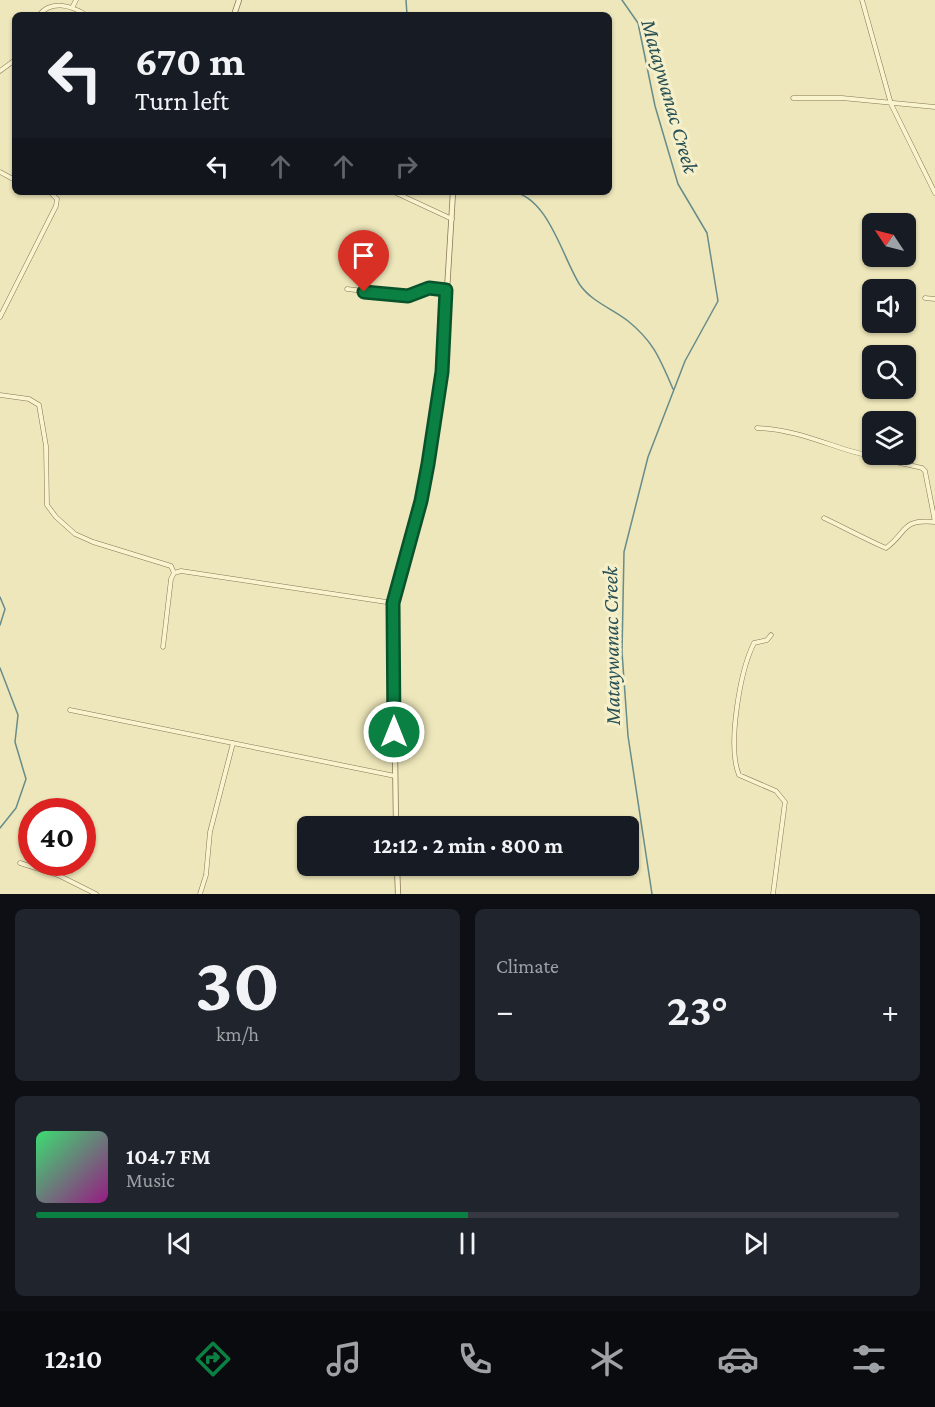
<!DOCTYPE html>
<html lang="en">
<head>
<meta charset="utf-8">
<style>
  :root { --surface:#171b24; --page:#20242c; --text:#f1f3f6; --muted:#9ea1a6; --line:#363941; --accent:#0b8043 }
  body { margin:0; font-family:"Crimson Pro",serif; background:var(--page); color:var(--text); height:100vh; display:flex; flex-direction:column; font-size:22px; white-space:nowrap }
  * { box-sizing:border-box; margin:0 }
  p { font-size:20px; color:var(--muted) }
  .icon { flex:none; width:33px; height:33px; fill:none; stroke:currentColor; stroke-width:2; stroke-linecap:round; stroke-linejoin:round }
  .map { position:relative; height:894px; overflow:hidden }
  .side { display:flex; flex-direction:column; gap:15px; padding:15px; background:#0d0f14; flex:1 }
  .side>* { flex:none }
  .hud { position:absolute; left:12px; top:12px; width:600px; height:183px; border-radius:9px; box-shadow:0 2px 4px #0004; background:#171b24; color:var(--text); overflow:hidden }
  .needle { width:39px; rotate:305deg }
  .buttons { position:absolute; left:862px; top:213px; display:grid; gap:12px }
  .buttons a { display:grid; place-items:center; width:54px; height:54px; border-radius:9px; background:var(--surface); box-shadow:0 2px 4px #0004; font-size:30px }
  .speed { position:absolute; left:18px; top:798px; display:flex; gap:12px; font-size:30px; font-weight:700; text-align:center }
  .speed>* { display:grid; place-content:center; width:78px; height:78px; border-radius:50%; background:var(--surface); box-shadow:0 2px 4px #0004; line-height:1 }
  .speed .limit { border:9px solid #d22; background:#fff; color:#111 }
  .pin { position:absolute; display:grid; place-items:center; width:51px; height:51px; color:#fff; margin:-62px -26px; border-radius:50% 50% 50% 0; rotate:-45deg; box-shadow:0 0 6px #0007 }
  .pin .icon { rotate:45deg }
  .me { position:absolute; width:66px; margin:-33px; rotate:0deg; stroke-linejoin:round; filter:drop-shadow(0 0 4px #0008) }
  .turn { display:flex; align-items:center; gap:21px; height:126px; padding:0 24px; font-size:27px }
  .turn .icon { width:78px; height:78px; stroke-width:2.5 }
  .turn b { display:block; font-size:42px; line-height:51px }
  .lanes { display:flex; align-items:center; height:57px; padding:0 24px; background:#0003; justify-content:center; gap:30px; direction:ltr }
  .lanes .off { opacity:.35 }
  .big { font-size:45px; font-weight:700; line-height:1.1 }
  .side .widget { flex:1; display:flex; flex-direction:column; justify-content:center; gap:9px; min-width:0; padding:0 21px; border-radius:9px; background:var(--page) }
  .side .dial { align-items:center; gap:0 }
  .dial b { font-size:78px; line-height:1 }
  .song { display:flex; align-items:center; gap:18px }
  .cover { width:72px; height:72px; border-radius:9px; background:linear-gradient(135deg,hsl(140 70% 55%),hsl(310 70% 35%)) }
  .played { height:6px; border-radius:3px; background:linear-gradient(90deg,var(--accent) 50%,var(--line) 50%) }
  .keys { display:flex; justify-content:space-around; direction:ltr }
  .heat { display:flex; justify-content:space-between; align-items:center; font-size:33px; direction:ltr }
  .side .tiles { flex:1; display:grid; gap:15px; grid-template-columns:1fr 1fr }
  .widget:last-child { grid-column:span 2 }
  .trip { position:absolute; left:297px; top:816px; width:342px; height:60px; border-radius:9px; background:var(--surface); box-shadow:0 2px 4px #0004; font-weight:700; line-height:60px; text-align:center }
  .tab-bar { display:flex; height:96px; justify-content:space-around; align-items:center; background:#090b0e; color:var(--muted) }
  .tab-bar .icon { width:42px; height:42px }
  .tab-bar .current { color:var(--accent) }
  .tab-bar b { font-size:27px; color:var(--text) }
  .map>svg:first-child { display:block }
</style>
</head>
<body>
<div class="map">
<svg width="935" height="894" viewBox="0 0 935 894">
  <rect width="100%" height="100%" fill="#eee7bb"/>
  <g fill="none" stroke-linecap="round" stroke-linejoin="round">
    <path stroke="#678c89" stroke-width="1.5" d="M406 0 407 15
      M622 0 638 23 655 106 678 184 707 233 718 301 685 361 648 457 624 552 622 652 628 736 652 894
      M512 192C548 196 563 259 580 285 592 302 613 309 628 321 654 342 660 359 673 389
      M0 597 5 609 0 625
      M0 668 18 715 15 742 26 779 16 808 0 828"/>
    <defs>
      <path id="minor" d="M862 0 891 104 935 193
        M73 6 76 0
        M39 15C51 0 71 5 86 15
        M0 71 15 60
        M793 98H842L935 107
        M0 172 15 180
        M394 192 452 219
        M347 289 408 296 429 288 446 290
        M925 298 935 299
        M0 317 56 206 57 199 50 192
        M0 395 29 399 39 405 46 446 47 505 56 517 75 534 93 542 171 566 174 573
        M757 428C785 429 808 437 835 446 863 456 893 461 922 468L925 471 935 522
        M824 518C845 528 865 539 886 548 908 532 900 519 935 522
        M771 635 767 640 754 643C740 671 727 746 739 775L776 791 785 802 773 894
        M163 647 171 579 174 573 181 571 393 603
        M70 710 395 776
        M65 812 66 806
        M20 863 58 875 96 894
        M48 872 51 862
        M200 894 206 875 210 832 233 743"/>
      <path id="tertiary" d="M234 15 239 0
        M396 826 393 603 421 501 442 372 453 192
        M397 866 398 894"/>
    </defs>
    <use href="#minor" stroke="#867655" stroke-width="5"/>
    <use href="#tertiary" stroke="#867655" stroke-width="6"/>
    <use href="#minor" stroke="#f9f3ce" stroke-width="4"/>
    <use href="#tertiary" stroke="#f9f3ce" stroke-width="4.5"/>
  </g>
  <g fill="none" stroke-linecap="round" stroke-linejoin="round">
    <defs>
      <path id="route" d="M364 292 408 296 429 288 446 290 442 372 428 464 421 501 393 603 394 732"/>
    </defs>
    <use href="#route" stroke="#07532c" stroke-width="15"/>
    <use href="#route" stroke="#0b8043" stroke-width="10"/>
  </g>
  <g text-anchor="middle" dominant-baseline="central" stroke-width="6" stroke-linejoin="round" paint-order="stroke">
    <g font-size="22" font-style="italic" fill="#295155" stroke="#f6f0ca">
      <text transform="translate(670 96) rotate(74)">Mataywanac Creek</text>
      <text transform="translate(611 646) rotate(-91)">Mataywanac Creek</text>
    </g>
  </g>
</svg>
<div class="buttons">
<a><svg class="needle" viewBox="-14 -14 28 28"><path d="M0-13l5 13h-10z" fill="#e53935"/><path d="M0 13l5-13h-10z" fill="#9ea1a6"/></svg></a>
<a><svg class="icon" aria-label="sound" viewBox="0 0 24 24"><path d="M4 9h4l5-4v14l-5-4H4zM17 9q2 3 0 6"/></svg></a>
<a><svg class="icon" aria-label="search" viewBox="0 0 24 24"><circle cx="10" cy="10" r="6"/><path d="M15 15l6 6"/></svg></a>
<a><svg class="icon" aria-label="layers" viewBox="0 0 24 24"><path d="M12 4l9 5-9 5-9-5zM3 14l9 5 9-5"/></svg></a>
</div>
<div class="speed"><div class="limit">40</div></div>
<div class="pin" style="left:364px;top:292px;background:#d93025"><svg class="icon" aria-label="arrive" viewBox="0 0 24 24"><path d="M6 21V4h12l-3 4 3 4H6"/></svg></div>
<svg class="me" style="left:394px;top:732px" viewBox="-20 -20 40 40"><circle r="17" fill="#0b8043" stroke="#fff" stroke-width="3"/><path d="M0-11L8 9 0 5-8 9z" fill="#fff"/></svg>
<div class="trip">12:12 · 2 min · 800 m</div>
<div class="hud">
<div class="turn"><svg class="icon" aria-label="left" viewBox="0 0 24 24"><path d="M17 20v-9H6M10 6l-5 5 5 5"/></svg><div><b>670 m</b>Turn left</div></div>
<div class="lanes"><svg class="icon" aria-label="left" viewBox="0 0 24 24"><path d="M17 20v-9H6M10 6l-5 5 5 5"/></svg><svg class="icon off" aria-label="ahead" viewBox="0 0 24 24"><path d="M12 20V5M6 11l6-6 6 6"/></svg><svg class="icon off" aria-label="ahead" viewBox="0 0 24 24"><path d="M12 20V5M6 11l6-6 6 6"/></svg><svg class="icon off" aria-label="right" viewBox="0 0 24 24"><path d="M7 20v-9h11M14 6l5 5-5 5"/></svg></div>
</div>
</div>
<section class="side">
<div class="tiles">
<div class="widget dial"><b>30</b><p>km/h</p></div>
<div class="widget"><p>Climate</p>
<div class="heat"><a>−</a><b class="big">23°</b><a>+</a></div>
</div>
<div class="widget">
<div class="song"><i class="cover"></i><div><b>104.7 FM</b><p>Music</p></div></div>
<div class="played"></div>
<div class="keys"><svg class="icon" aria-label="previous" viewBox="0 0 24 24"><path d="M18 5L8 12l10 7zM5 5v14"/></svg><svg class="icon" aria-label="pause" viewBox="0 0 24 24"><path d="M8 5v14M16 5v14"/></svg><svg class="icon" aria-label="next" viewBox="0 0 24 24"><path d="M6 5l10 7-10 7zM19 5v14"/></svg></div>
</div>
</div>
</section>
<nav class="tab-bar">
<b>12:10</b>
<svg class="icon current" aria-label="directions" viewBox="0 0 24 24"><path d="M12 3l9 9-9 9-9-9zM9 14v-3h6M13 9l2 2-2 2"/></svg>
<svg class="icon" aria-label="music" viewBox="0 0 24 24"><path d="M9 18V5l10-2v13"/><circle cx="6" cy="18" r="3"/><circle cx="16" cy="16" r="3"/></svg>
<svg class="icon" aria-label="phone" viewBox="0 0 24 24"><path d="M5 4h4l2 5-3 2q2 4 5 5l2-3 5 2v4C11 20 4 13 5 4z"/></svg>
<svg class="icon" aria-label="climate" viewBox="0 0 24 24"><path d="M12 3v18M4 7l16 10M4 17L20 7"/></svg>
<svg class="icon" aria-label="car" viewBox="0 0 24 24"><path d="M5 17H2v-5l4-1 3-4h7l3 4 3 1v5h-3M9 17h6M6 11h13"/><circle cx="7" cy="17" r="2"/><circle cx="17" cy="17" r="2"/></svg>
<svg class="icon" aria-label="filters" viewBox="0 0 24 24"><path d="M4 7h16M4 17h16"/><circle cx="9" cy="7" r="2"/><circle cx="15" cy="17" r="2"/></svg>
</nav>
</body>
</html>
